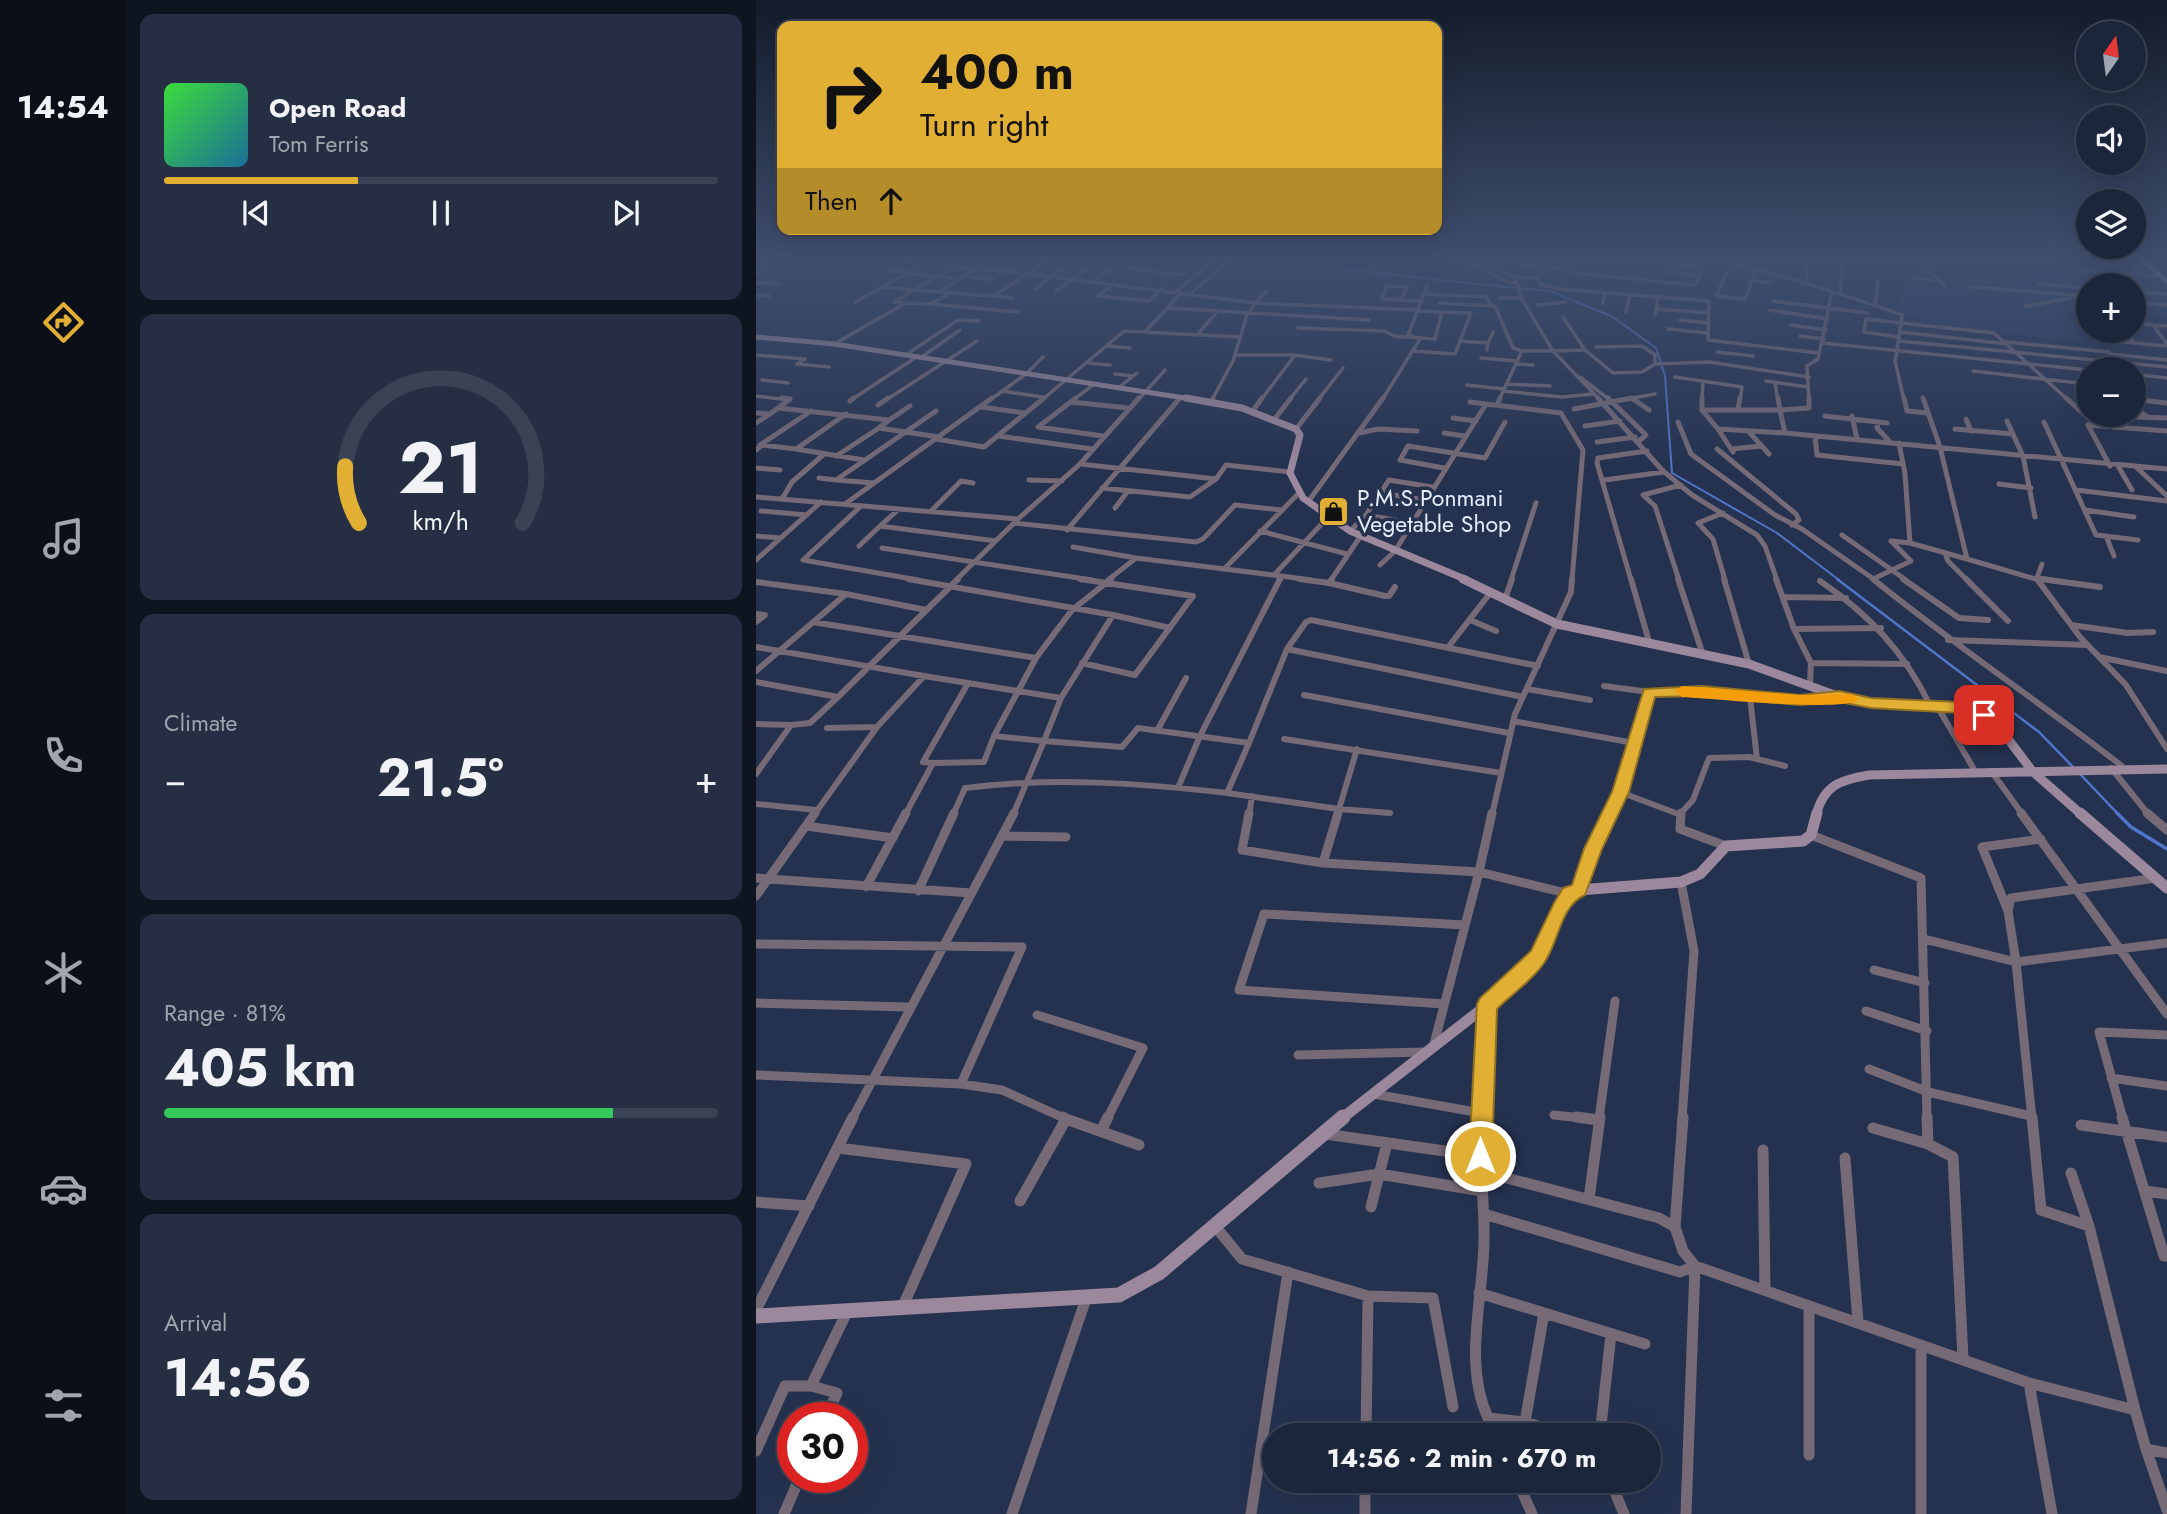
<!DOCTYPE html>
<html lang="en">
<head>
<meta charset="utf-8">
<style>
  :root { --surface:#1c263b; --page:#252e42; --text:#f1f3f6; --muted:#a0a5af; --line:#3a4355; --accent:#e1af34 }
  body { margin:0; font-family:Jost,sans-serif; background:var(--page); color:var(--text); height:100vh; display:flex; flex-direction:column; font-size:26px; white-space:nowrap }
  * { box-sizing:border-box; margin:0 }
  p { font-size:23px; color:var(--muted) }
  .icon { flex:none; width:38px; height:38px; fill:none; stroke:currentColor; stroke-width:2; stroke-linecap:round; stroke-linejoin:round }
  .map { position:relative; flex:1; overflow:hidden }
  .details { display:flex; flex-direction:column; gap:14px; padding:14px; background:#0f1520; width:630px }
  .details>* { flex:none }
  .guide { position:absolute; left:21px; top:21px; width:665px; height:214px; border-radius:14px; box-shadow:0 7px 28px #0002,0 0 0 2px var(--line); background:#e1af34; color:#111; overflow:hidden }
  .needle { width:46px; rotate:14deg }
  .fabs { position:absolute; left:1320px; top:21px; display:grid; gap:14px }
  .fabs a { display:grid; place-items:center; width:70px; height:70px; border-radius:50%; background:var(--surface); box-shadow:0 7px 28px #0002,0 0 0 2px var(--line); font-size:35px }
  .speed { position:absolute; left:21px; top:1402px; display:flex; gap:14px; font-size:35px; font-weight:700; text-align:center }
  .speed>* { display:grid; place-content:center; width:91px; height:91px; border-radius:50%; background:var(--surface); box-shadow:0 7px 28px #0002,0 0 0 2px var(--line); line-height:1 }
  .speed .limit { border:10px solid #d22; background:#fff; color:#111 }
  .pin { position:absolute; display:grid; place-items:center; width:60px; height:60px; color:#fff; margin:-30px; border-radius:14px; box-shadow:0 4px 10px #0006 }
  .me { position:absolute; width:77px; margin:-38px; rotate:0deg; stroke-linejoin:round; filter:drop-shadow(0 0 5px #0008) }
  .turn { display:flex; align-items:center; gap:24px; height:147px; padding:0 28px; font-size:32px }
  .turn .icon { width:91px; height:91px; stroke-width:2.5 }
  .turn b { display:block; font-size:49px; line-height:60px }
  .then { display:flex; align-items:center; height:66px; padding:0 28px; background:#0003; gap:14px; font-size:26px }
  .big { font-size:52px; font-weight:700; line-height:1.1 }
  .details .widget { flex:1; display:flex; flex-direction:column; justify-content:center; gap:10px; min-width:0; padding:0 24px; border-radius:14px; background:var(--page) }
  .details .dial { align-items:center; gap:0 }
  .dial svg { height:182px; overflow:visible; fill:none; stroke:var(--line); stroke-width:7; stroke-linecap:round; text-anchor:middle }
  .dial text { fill:var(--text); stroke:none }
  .song { display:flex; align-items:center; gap:21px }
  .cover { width:84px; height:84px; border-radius:10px; background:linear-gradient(135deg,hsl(120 70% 55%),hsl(200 70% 35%)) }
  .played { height:7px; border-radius:4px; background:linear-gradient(90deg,var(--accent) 35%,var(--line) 35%) }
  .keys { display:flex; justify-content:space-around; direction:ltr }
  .heat { display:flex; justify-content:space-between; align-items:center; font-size:38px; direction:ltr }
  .charge { height:10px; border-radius:5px; background:linear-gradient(90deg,#34c759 81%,var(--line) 0) }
  .trip { position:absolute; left:506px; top:1423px; width:399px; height:70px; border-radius:35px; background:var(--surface); box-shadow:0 7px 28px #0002,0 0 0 2px var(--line); font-weight:700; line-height:70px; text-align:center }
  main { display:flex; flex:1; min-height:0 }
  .tabs { display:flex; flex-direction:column; width:126px; justify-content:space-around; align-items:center; background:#0b0f18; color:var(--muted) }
  .tabs .icon { width:49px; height:49px }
  .tabs .current { color:var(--accent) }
  .tabs b { font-size:32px; color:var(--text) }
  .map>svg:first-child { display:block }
</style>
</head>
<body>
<main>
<nav class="tabs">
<b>14:54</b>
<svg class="icon current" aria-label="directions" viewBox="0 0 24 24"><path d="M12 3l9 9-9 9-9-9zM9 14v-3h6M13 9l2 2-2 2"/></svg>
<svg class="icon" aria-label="music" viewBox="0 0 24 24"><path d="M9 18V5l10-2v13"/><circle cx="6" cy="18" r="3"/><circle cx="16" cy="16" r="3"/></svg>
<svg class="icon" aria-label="phone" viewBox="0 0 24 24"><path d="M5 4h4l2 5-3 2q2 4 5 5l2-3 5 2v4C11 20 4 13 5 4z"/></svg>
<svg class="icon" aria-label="climate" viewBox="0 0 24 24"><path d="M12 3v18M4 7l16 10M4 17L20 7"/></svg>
<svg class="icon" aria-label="car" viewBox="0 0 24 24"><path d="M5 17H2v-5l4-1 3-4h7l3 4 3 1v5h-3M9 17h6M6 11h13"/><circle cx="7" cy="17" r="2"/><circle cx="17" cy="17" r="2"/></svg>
<svg class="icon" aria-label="filters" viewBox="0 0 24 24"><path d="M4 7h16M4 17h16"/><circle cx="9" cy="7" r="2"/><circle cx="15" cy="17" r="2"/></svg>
</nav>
<section class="details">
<div class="widget">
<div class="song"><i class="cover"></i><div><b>Open Road</b><p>Tom Ferris</p></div></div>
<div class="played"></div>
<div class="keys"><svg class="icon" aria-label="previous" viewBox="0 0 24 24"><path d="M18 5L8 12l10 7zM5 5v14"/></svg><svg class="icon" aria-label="pause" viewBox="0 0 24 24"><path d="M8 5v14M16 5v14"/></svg><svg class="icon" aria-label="next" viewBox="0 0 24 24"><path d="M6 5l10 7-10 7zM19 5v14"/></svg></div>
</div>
<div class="widget dial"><svg viewBox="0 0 100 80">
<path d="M14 69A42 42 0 1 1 86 69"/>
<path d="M14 69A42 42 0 0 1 8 44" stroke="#e1af34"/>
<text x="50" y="56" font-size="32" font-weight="700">21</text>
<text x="50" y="72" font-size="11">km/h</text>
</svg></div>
<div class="widget"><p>Climate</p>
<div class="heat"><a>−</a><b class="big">21.5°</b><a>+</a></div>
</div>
<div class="widget"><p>Range · 81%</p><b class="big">405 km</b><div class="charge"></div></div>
<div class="widget"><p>Arrival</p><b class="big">14:56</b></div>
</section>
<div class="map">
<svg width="1411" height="1514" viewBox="0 0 1411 1514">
  <rect width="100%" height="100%" fill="#25324f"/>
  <path fill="#2c3b5e" d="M1200 260H1376L1411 291V319L1377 316V285H1332V313L1312 311 1327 342 1165 324V318L1144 313 1143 282 1200 288Z"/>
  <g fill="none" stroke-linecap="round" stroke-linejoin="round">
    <path stroke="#5175cb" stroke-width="2" d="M549 260 585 269 759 288
      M766 288 794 291 857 317 900 348 909 376 916 473 1021 533 1083 580"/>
    <path stroke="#5175cb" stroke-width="2.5" d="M1081 579 1283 732 1317 767
      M1324 774 1363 815"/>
    <path stroke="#5175cb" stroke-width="3.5" d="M1361 813 1375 827 1411 849"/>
    <path stroke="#766a76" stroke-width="3.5" d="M138 260 271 274 290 260
      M386 260 426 265 432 260
      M709 260 754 283H761
      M727 260 759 277 781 278 796 260
      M836 260 835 263 823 262 816 273 939 285 947 268
      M870 260 947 268 950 260
      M959 260C1023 273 1084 293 1146 315L1145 323 1238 333 1312 400
      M1161 260 1189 286
      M1310 260 1319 271 1404 276
      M807 261H824
      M782 262 784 260
      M1372 262 1386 274
      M43 263 48 260
      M975 263 960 296 989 299 1001 268
      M697 264 708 260
      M426 265 439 267
      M760 265 809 269 816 273
      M121 268 137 261
      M369 268 428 275
      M706 269 719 265
      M238 270 254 260
      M131 271 196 278
      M912 271 941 276
      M0 273 15 266
      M1176 274 1182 260
      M1363 274 1374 285
      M208 277 237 279
      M759 277 766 299 797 351
      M781 278 785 285 804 289 953 301 952 340 1063 353
      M1156 278 1183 280
      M339 280 364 260
      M996 280 1014 283
      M1050 282 1053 260
      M1 283 25 284
      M359 283 342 296 393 301 406 289
      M1283 284 1332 288
      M631 286 651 287 645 300 626 299Z
      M125 287 193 293
      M1215 287 1332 296
      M279 289 316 260
      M300 291 342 260
      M183 292 234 260
      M420 292 457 260
      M1377 292 1411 294
      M434 294 474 260
      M669 294 730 297 736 306
      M1084 294 1087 260
      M0 295 13 296
      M239 296 256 298
      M744 298H766
      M645 300 666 301
      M1017 301 1111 313
      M99 302 168 264
      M1377 302 1411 305
      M149 303 138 302 196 268
      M499 303 662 310
      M499 303 510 292
      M683 303 739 306 757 348 766 351 743 400
      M847 303 849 293
      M175 304 262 312
      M782 305 809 302
      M1119 306 1122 280
      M1270 306 1314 298
      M412 308 613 320
      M901 309 953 313
      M1013 310 1072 319
      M870 312 874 295
      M899 315 902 297
      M807 317 829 350 857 373 886 372 899 364V355L886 346 840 347
      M1110 319 1145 323 1143 337 1108 332Z
      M924 320 953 323
      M1377 323 1397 325 1411 344
      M1035 325 1070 330
      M1397 325 1411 326
      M542 328 628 331 638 336 679 339 686 312 662 311
      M912 329 952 333
      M1340 331 1345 340 1411 346
      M1370 331 1376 340
      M389 332 425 293
      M1144 332 1251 344
      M441 335 460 313
      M1044 336 1068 339
      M1143 337 1139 361 1148 400
      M704 341 732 343 731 350
      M1143 341 1411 367
      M1250 342 1353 352
      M732 343 737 332
      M1067 343 1332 370
      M78 344 150 303 175 304 194 293 238 296 271 274 499 303 491 315 477 361 456 400
      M351 346 374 348
      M829 350 797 351 844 400
      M657 351 699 354 715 313 686 312
      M766 351H797
      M961 352 997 356
      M0 355 49 359 41 364 73 367
      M479 355H539L575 360
      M148 356 202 320 223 321
      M164 358 204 330
      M725 358 761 361
      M331 363 354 365
      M760 364 777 365
      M899 364 953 362 1053 377
      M1363 369 1354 354 1411 360
      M1217 371 1332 384
      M359 374 377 376
      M1377 374 1411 378
      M824 377 854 400
      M919 377 986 387 984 400
      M6 380 32 383
      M1010 381 1052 387
      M1019 383 1022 400
      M750 384 794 386
      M711 385 748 389
      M362 388 381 373
      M246 391 286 397
      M747 391 806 397 837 394
      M0 396 33 400
      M95 400 159 358
      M130 400 221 341
      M234 400 270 374 287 357
      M286 400 368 331 485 337
      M317 400 337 385
      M382 400 409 370
      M422 400 425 397
      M505 400 539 355
      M533 400 550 379
      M562 400 587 368
      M626 400 664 339 652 335 671 286
      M866 400 899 394
      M946 400 947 381
      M1053 400 1051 366 1062 359 1076 292"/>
    <path stroke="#766a76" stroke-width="5" d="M320 398 282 427 347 436
      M383 398 324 464 460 479 470 465 534 472
      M842 398 906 470 936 495 1001 535 1009 546 1021 580
      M852 398 890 435 883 441
      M946 398V410H1024L1022 398
      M1053 398V408L1024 410 1029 433 1411 469
      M1148 398 1151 411 1172 413
      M1167 398 1184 447 1211 559 1283 580
      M1310 398 1340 425
      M877 399 893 410
      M1385 400 1411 403
      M94 401 98 398
      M315 402 372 408
      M455 402 457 398
      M714 402 730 404
      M122 405 132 398
      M741 405 744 398
      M225 407 269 413
      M22 408 34 399 26 398
      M1377 408 1392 417
      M818 409 876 398
      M982 409 984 398
      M946 410 962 429 1029 433
      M496 412 506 398
      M0 413 14 414 22 408 133 420 123 428 183 437
      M1069 416 1131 423
      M1096 416 1101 439
      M1351 416 1411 418
      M697 418 720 421
      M1210 419 1215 431
      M133 420 154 406
      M517 421 535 398
      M1251 421 1267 456 1279 517
      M922 422 935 454 1019 515 1046 529 1119 580
      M1122 422 1121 428 1135 443
      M1288 422 1340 535 1382 540
      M0 423 14 414
      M829 426 864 421
      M540 429 564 398
      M962 429 977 452
      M1199 429 1257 434
      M993 432 1013 454
      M603 433 622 429 661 431
      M688 433 709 436
      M243 436 336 449
      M1059 437 1061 455 1147 464
      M180 439 228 447 288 398
      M841 442 879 437
      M1143 443 1149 474 1154 543 1211 559
      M4 445 55 411
      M40 449 108 460
      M961 449 1040 514 1043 520 1036 525
      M975 449 1005 446
      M0 450 6 445 40 449 90 414
      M80 456 123 428
      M1354 466 1332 425 1411 431
      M1362 466 1376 490
      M1379 466 1411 496
      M0 468 24 470
      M688 468 644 460 652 446 729 458 749 422
      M63 478 80 480
      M273 480 306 481
      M848 480 908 472
      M118 483 80 480 180 411
      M1243 484 1275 488
      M346 488 434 497 460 479
      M1320 490 1411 501
      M625 493 669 500
      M0 497 262 519 200 580
      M26 499 36 482 67 455
      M552 502 627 398
      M89 504 236 398
      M105 506 47 560 162 580
      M359 508 372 491
      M143 509 124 526 240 541
      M1329 510 1378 517
      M5 511 51 515
      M175 511 205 481 217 483
      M967 513 942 523 957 539 969 580
      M610 515 656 523
      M262 519 324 464
      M258 523 440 542 447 539 479 505 525 510
      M311 530 424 398
      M504 531 591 554
      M594 531 610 515 633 480 676 487
      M1086 535 1150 580
      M0 536 24 538
      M1350 536 1358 556
      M103 546 124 526
      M317 547 380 558
      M126 548 336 580
      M1189 553 1192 561 1211 580
      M0 560 65 502
      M1286 564 1281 578 1297 580
      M624 565 639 551 730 404 805 413 827 450 816 580
      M468 569 543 493
      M518 575 572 517
      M525 576 555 580
      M1117 579 1155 561 1135 541 1154 543
      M352 580 380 558 525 576 523 580
      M575 580 604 537
      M755 580 780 503
      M875 580 841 463 842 458 891 451
      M923 580 899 506 887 495 925 485"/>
    <path stroke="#766a76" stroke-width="6" d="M152 579 357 615 305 698 288 741 238 736 228 762 177 763
      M324 579 437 596 379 675 326 663
      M543 579 573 583 576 579
      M875 579 894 645
      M922 579 947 655
      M968 579 993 664
      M1020 579 1038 629 1055 663 1054 684
      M1117 579C1198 645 1284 702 1366 766
      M1147 579 1203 618 1232 620
      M1210 579 1252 621
      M1281 579 1324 637 1370 685 1411 749
      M1285 579 1344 587
      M1064 581C1113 614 1148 652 1174 705
      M0 582 90 594 0 671
      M573 583 629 596H633L639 587
      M90 594 170 610
      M1028 597 1090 598
      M749 599 756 579
      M0 614 9 615 0 622
      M357 615 414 628
      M714 620 740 631
      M57 622 280 658 316 610 355 579
      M1315 625 1372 633 1397 632
      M1038 629 1125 628
      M1192 640 1331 645
      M693 646 735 592
      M0 647 168 676 121 727 58 815
      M531 649 550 622 555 620 782 666
      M1343 657 1411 671
      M1055 663 1151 664
      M168 676 305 698
      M0 682 82 697 202 579
      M848 686 893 692
      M771 689 834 700
      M548 695 753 733
      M994 697 1001 759
      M1181 706 1219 771
      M757 721 878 743
      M0 724 35 725 0 774
      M35 725 54 723 82 697
      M71 728 121 727
      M402 729 430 678
      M238 736 280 658
      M528 739 745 773
      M493 743 531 649 767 697
      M601 749 583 809 634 813
      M1355 768 1393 815
      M1235 771 1267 815
      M422 788 444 736 524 579
      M864 792 925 815
      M0 804 60 810
      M925 813 937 800 953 758 993 757 1029 766
      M149 815 177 763 167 762 211 685
      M197 815 209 788C297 777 383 783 471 793
      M257 815 288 741 366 747 382 728 493 743 471 793 583 809 581 815
      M493 815 496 796
      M736 815 759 714 815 592 816 579
      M853 815 864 792 893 692C956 691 1018 702 1081 697"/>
    <path stroke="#766a76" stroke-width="9" d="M493 813 486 850 567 863
      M582 813 567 863 723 872 678 1044
      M736 813 723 872 814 894
      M925 813 924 829 970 846
      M1265 813 1411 1014
      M1391 813 1411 830
      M50 826 137 838
      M1055 835 1165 878 1171 1119
      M248 836 310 837
      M0 878 215 893
      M925 882 938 951 926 1119
      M110 887 150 813
      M823 890 854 813
      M162 891 198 813
      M0 896 59 813
      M1252 911 1226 847 1285 839
      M1168 939 1260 962 1252 911 1255 898 1400 878
      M0 944 266 947 205 1084
      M1118 970 1169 983
      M0 1003 153 1007
      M688 1004 483 990 508 914 709 925
      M1110 1011 1171 1031
      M281 1015 387 1048 351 1119
      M542 1055 668 1052
      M1113 1069 1172 1092 1275 1116
      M0 1075 205 1084 246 1090 310 1119
      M1355 1078 1411 1086
      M618 1094 725 1113
      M798 1115 836 1119
      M96 1119 258 813
      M724 1119 731 1005
      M843 1119 859 1001
      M1276 1119 1260 962 1411 943
      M1367 1119 1343 1032 1411 1035"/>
    <path stroke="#766a76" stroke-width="11" d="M724 1117C722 1159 729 1200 728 1242 727 1300 707 1363 732 1418L769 1422 811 1435
      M820 1117 843 1120
      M1171 1117 1172 1144
      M1276 1117 1285 1210 1333 1226
      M1366 1117 1408 1256H1411
      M310 1119 383 1145
      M1325 1125 1411 1137
      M1117 1128 1172 1144 1197 1157 1207 1358
      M345 1131 352 1117
      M569 1134 724 1156
      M82 1148 210 1164 147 1306
      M1007 1150 1009 1289
      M1089 1158 1102 1322
      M724 1171 903 1218 919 1227 927 1251 939 1266 930 1514
      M1315 1173 1333 1226 1379 1410
      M563 1183 623 1174 726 1191
      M1389 1191 1411 1194
      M833 1199 844 1117
      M264 1201 310 1119 307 1117
      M0 1202 53 1206
      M615 1207 631 1143
      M728 1214 924 1272 939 1266 1273 1383 1379 1410 1390 1449 1411 1453
      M459 1226 486 1259 612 1296 677 1298 697 1407
      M919 1227 927 1117
      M723 1293 889 1344
      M1053 1306V1455
      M0 1310 97 1117
      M1165 1347V1514
      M1273 1383 1296 1514
      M55 1386 81 1393 70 1418
      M732 1418 740 1435
      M769 1422 788 1313
      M610 1435 612 1296
      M844 1435 855 1334
      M1390 1449 1411 1510
      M0 1451 29 1386H55L92 1310
      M609 1480V1514
      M761 1480 776 1514
      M854 1480 868 1514
      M28 1514 44 1477
      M256 1514 331 1296
      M495 1514 532 1272"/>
    <path stroke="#9c889c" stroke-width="5" d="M0 337 78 344 442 400"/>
    <path stroke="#9c889c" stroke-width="7" d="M430 398 486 408 540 429 544 435 534 473 547 498 594 531 711 580"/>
    <path stroke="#9c889c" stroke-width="9" d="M707 579 801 624 993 664 1084 697 1115 703 1203 708 1229 715 1243 727 1277 772 1326 815
      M1060 815C1068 785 1084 780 1113 775L1411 769"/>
    <path stroke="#9c889c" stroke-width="11" d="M1324 813 1411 888
      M585 1119 731 1005 781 957 814 894 823 890 925 882 944 874 970 846 1047 841 1055 835 1061 813"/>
    <path stroke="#9c889c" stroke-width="15" d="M0 1316 363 1295 403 1273 587 1117"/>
    <path fill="#d2b4d3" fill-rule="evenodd" d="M1383 260H1390L1411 279V284Z"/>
  </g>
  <linearGradient id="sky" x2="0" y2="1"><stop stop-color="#141c2b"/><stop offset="0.55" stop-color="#404f6e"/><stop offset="1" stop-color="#404f6e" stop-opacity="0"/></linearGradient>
  <rect width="1411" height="472" fill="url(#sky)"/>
  <path fill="#e1af34" stroke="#927222" stroke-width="2" d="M946 686 1044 695 1084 691 1115 698 1203 702 1234 711 1236 715 1228 721 1203 713 1115 708 1084 702 1044 705 946 696 899 697 873 792 846 849 829 895C804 906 803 942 788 963 777 980 756 994 741 1009L736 1156 732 1164 724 1167 716 1164 713 1156 721 1004 724 998 775 951 798 903 807 888 816 885 828 849 856 792 888 689Z"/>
  <path fill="#f59e0b" d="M926 686 1044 695 1095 694 1103 699C1091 713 952 698 926 697L919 691Z"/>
  <defs>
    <symbol id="shop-square" viewBox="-11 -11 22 22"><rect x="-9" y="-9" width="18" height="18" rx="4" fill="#e1af34" stroke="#25324f"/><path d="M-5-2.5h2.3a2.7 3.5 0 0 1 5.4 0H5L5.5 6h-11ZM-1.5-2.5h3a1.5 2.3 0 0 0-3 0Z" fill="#111"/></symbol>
  </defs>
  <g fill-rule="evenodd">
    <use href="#shop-square" x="560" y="494" width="35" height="35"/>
  </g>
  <g text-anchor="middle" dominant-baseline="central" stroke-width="7" stroke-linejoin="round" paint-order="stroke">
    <g font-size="23" fill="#e6edfd" stroke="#25324f" text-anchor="start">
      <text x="601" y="498">P.M.S.Ponmani<tspan x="601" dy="26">Vegetable Shop</tspan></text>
    </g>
  </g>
</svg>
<div class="fabs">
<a><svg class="needle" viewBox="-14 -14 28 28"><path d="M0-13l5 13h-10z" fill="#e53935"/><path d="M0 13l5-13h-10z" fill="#a0a5af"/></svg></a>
<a><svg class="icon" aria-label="sound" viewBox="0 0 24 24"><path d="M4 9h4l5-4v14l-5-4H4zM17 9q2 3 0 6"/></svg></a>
<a><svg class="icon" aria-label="layers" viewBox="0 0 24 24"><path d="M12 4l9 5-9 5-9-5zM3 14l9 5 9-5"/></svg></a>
<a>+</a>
<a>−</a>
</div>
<div class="speed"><div class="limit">30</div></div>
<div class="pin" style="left:1228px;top:715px;background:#d93025"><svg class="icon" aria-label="arrive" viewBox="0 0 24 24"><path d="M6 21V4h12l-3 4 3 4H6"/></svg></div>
<svg class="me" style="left:724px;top:1156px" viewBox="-20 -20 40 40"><circle r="17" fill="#e1af34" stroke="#fff" stroke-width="3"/><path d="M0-11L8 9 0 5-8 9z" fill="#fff"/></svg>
<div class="trip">14:56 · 2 min · 670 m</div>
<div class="guide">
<div class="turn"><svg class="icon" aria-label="right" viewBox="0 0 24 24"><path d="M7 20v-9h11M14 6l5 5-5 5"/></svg><div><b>400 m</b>Turn right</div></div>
<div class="then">Then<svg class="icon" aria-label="ahead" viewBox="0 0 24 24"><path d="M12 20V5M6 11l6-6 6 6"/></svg></div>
</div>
</div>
</main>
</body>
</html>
